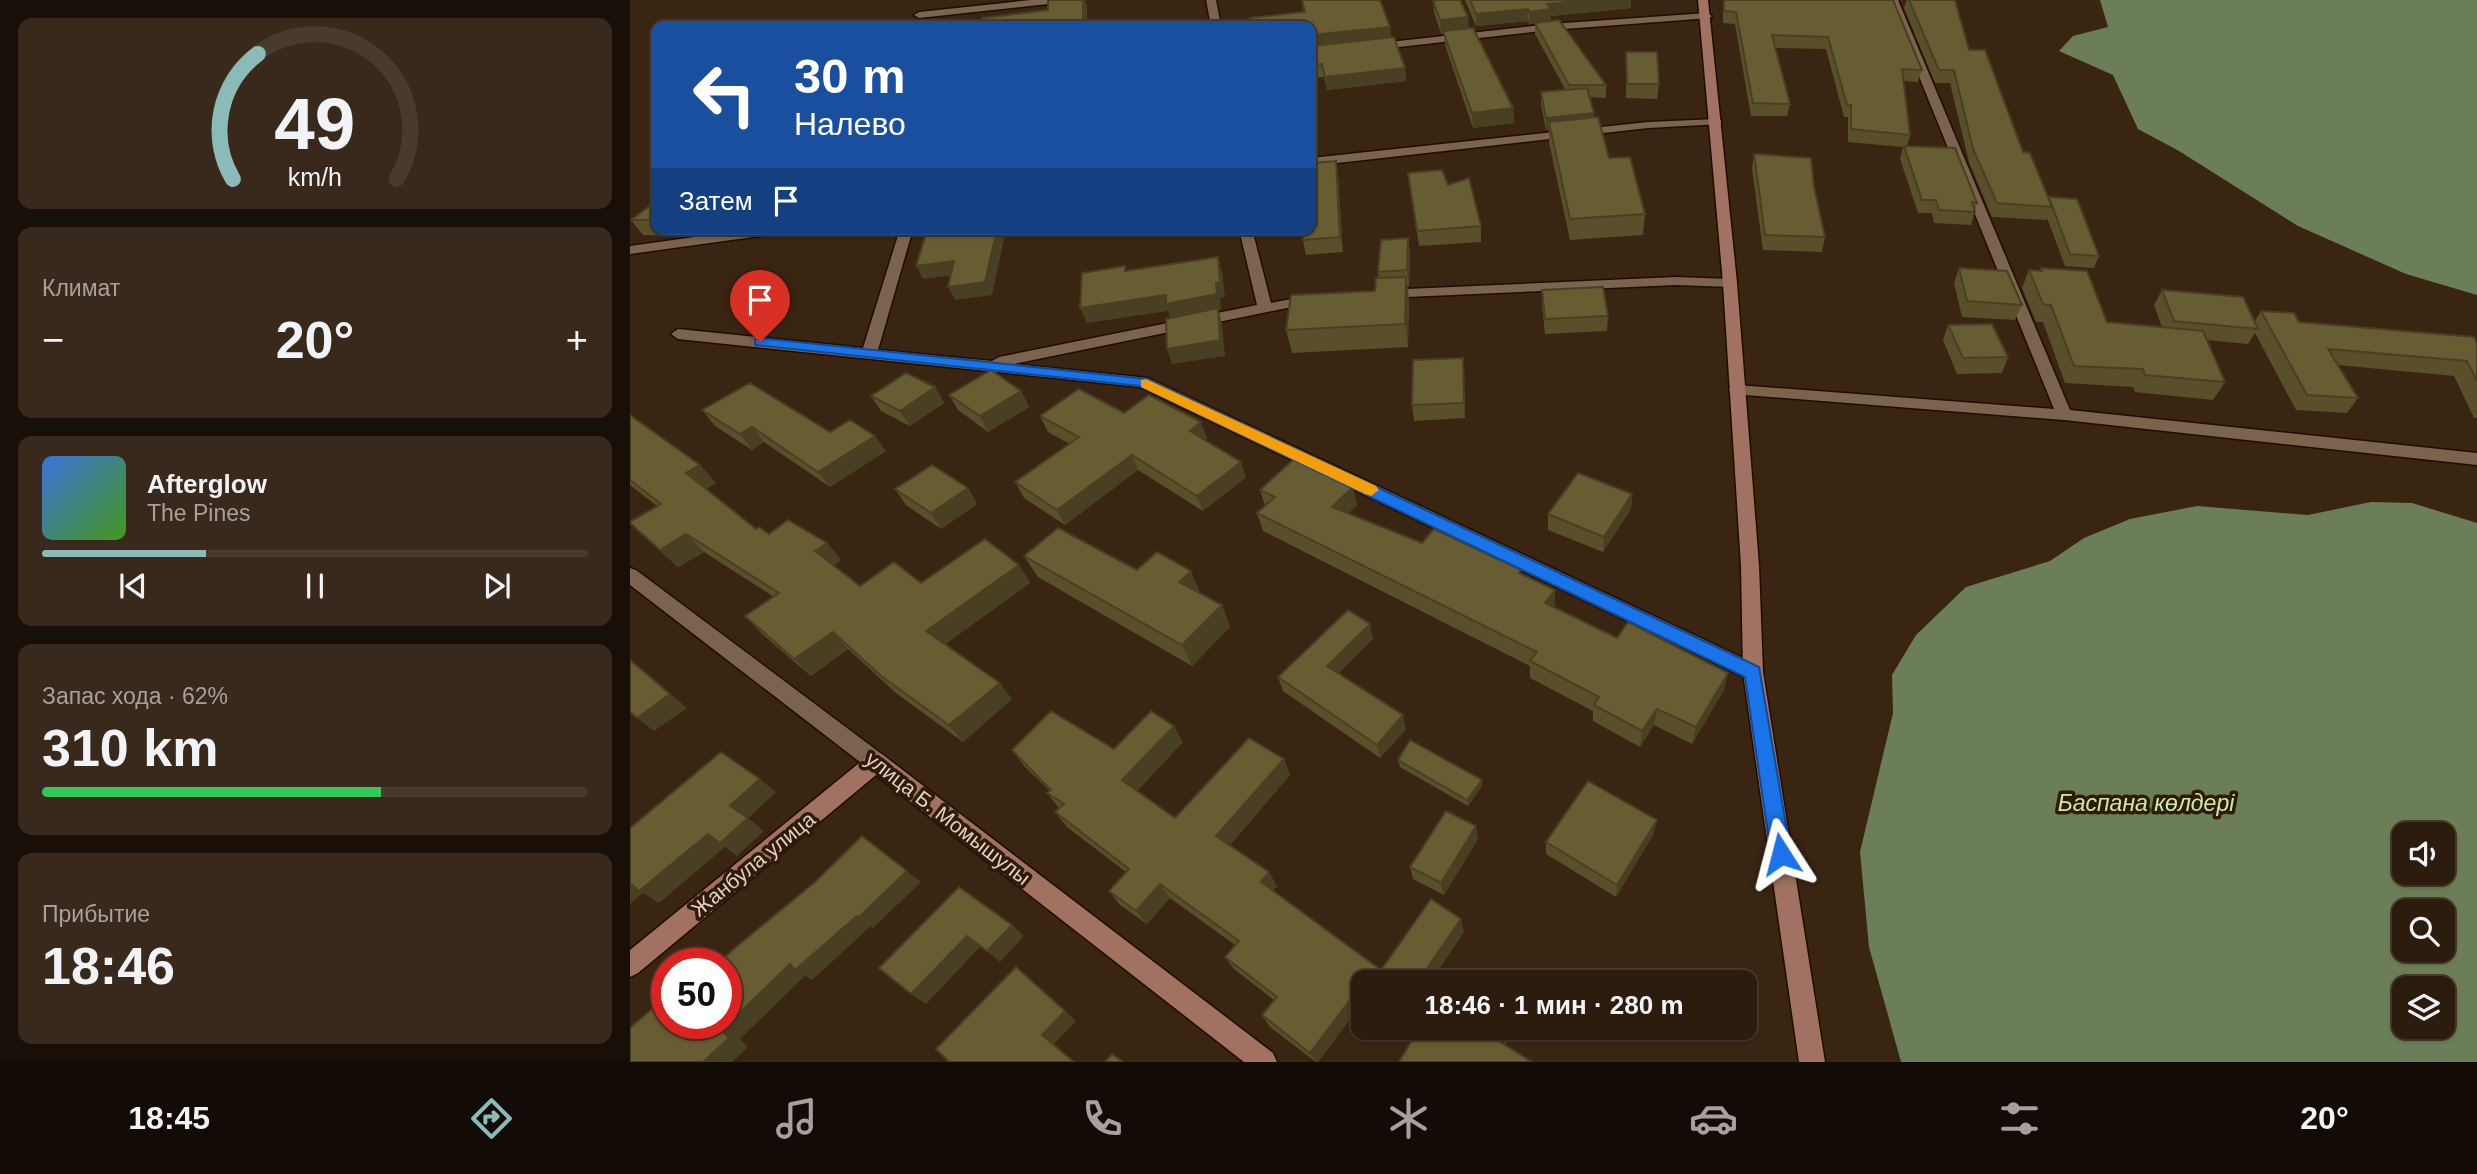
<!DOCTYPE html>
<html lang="ru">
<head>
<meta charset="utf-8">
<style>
  :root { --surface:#2c1c0e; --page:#38291c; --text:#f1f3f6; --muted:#a6a19e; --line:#483a2e; --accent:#8bbbb9 }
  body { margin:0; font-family:Arial,sans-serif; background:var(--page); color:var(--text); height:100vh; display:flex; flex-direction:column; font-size:26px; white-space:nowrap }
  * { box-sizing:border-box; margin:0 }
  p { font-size:23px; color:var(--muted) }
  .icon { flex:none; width:38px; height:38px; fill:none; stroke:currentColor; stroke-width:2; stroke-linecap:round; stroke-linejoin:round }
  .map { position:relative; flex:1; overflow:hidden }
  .side { display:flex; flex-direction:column; gap:18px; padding:18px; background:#180f08; width:630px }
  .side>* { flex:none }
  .hud { position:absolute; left:21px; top:21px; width:665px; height:214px; border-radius:14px; box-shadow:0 2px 5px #0004,0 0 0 2px var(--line); background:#1a4fa0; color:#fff; overflow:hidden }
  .controls { position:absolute; left:1762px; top:822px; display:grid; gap:14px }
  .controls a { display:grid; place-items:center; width:63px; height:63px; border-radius:14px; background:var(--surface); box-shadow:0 2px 5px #0004,0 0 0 2px var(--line); font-size:35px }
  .speed { position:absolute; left:21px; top:948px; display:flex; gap:14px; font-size:35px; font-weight:700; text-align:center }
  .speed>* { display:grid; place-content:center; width:91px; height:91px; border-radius:50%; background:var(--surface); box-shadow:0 2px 5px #0004,0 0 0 2px var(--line); line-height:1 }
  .speed .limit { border:10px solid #d22; background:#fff; color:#111 }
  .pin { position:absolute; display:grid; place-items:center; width:60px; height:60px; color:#fff; margin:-72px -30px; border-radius:50% 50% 50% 0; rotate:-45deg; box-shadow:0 0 7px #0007 }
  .pin .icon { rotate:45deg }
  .me { position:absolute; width:77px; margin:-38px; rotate:351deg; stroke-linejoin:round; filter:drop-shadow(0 0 5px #0008) }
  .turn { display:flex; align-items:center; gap:24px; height:147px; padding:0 28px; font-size:32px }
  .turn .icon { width:91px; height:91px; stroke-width:2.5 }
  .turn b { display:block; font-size:49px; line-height:60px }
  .then { display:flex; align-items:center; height:66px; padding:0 28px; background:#0003; gap:14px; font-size:26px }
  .big { font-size:52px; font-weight:800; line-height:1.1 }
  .side .widget { flex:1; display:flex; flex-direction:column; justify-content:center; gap:10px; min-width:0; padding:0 24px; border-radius:14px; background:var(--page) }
  .side .dial { align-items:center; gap:0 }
  .dial svg { height:182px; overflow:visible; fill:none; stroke:var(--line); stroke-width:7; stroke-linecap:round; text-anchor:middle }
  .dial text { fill:var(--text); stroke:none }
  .song { display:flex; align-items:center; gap:21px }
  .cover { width:84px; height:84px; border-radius:10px; background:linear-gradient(135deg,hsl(220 70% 55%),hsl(100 70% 35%)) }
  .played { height:7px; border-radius:4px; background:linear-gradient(90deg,var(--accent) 30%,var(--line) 30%) }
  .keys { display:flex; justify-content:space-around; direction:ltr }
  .heat { display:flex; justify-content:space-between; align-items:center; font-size:38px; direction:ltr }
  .charge { height:10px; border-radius:5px; background:linear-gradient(90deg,#34c759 62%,var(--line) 0) }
  .trip { position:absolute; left:721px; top:970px; width:406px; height:70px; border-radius:14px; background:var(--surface); box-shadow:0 2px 5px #0004,0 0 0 2px var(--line); font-weight:800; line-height:70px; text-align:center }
  .menu { display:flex; height:112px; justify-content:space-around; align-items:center; background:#120b06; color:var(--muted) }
  .menu .icon { width:49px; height:49px }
  .menu .on { color:var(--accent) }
  .menu b { font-size:32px; color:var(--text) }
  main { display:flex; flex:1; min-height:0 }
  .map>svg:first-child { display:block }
</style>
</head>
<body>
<main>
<section class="side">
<div class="widget dial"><svg viewBox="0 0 100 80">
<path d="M14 69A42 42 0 1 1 86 69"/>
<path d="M14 69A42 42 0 0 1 25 14" stroke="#8bbbb9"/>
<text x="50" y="56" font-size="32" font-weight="700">49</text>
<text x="50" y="72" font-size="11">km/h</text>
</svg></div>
<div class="widget"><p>Климат</p>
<div class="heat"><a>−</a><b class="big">20°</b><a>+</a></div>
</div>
<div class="widget">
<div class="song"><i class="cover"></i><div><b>Afterglow</b><p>The Pines</p></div></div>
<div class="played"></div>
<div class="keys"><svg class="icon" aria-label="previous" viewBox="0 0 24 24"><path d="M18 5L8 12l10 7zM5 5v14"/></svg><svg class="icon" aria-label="pause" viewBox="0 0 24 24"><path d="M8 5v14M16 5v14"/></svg><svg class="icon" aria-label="next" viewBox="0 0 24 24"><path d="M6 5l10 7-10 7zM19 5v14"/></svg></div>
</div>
<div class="widget"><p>Запас хода · 62%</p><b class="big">310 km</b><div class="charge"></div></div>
<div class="widget"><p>Прибытие</p><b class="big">18:46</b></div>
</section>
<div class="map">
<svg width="1847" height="1062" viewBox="0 0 1847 1062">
  <rect width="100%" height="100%" fill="#3a2512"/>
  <path fill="#6c7e57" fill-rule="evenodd" d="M1470 0H1847V295L1776 274 1668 226 1549 151 1508 129 1483 75 1429 51 1443 36 1478 27Z
    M1741 502 1782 503 1847 523V1062H1271L1239 947 1230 852 1263 713 1262 675 1286 635 1336 587 1420 561 1454 538 1500 519 1567 506 1678 515ZM1774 835H1813V873H1774ZM1774 912H1813V950H1774ZM1774 989H1813V1027H1774Z"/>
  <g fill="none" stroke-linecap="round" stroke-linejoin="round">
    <defs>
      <path id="street" d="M401 0H433L428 3 289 18 284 15 289 12Z
        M576 0H586L591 26H581Z
        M1258 0H1268L1440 410 1847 453V465L1434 420 1102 394 1099 390 1102 386 1107 385 1424 409Z
        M1077 13 1082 16 1080 18 921 30 742 50 737 47 742 44 921 24Z
        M1087 119 1091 120V124L1018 128 681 166V158L1018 122Z
        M122 229H158L152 233 0 254V246Z
        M270 229H283L248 350 362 361 369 357 627 305 609 229H622L641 303 681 295 688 299 686 302 384 364 518 378 1130 666 1133 672 1130 678 1123 680 1116 678 510 387 48 339 41 334 48 329 233 348Z
        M1046 277 1100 279 1107 283 1100 287 1046 285 754 298 747 294 754 290Z
        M0 568 6 570 253 755 256 762 253 769 246 771 239 769 0 585Z"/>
      <path id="secondary" d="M1068 0H1078L1107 283 1129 566 1133 672 1195 1062H1169L1113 672 1111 566 1093 283Z
        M246 753 253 755 643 1053 647 1062H614L246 775 8 973 0 977V950L239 755Z"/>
    </defs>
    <use href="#street" stroke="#210d00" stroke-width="3"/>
    <use href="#secondary" stroke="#210d00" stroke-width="3"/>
    <use href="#street" fill="#7c634f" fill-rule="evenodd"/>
    <use href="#secondary" fill="#a17261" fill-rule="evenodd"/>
  </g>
  <path fill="#594f2b" d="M671 0H750L761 38 775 68 776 81 697 90 694 77 681 78V26L674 12Z
    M803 0 839 28 883 108 884 123 843 128 815 45 814 33 811 34 804 12Z
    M835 0H1001V8L921 16V21L976 85V98L960 97 964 117 979 158 1015 214 1013 235 940 240 919 142V130H916L911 104V92L935 89 905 34V23L899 24 898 21 846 26Z
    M1093 0H1263L1292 70 1288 82 1274 81 1280 135 1277 146 1347 203 1341 225 1304 223 1302 213H1288L1270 159 1273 147 1218 142V117H1214L1196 49 1145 48 1160 104 1157 116H1121L1105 24 1093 23Z
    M1277 0H1325L1339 50 1418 198 1469 256 1464 268 1435 266 1417 218 1416 220 1362 217 1339 162 1320 83H1305L1274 8Z
    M996 52 1029 84 1027 99 996 98Z
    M1124 154 1184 187 1195 237 1192 252 1133 250 1122 169Z
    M706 161 708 176 713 252 676 255 673 240Z
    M778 173 818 185 851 226V242L789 246Z
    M26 201V229H62L54 236 13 235 1 220Z
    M778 238 780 254 779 286H777L779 299 778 347 662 353 656 330 745 291 749 278 748 272Z
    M1329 268 1392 305 1385 320 1332 317 1324 283Z
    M1411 268 1477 322 1532 327 1524 305 1532 290 1625 321 1631 311 1669 322 1847 343V418H1844L1824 376 1708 365 1728 398 1717 413 1666 410 1625 333 1618 344 1577 340 1595 382 1583 400 1505 392 1503 387 1435 383 1413 322H1406L1392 288 1399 270 1410 271Z
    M912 290 978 316 977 331 915 334 912 305Z
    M1318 325 1378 357 1372 373 1327 374 1313 340Z
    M834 373 835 418 784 421 782 405Z
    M305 387 314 403 280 426 251 411 241 396Z
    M391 391 399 407 358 432 328 410 319 395Z
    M72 410 200 432 256 451 200 487 134 442 122 450 85 426Z
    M494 413 577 438 574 440 616 477 573 511 508 470 435 525 394 498 385 482 440 444 418 432 410 416Z
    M0 415 70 465 86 483 76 489 126 529 139 534 197 543 211 560 204 566 230 586 291 583 389 565 400 583 315 644 382 699 333 742 266 693 218 649 181 676 132 634 115 616 144 597 74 552 48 567 0 523 27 506 0 485Z
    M338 488 347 504 311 529 276 505 265 489Z
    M630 490 727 505 718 513 792 543 891 574 925 607 1094 690 1062 744 1024 725 1010 747 963 721V711L900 678V666L633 531 627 513 635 506Z
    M1002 494 1001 509 973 552 918 530V514Z
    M394 556 507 570 570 592V593L592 605 600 627 562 666 408 577Z
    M743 639 709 673 776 729 750 758 653 691 648 677Z
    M553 742 507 791 545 818 654 759 660 775 600 845 647 886 642 891 751 970 834 932 800 982H733V1006L731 1004 688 1062H686L640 1027 632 1015 644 1000 604 969 595 957 605 945 540 898 517 924 490 905 479 891 496 872 437 827 425 812 429 808 417 793 420 791 394 766 382 750 484 749Z
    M768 760 852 780V786L838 806 770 767Z
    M1024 833 986 897 916 854V842Z
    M848 839 814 895 783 879 780 867Z
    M763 1027H866L877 1044 876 1046 782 1040Z"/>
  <path fill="#494023" d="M453 0H455L457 6V26H453Z
    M958 0H1001V8L921 16V21L899 24V12L917 4Z
    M898 9V21L846 26V14Z
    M838 17 839 31 811 34 810 20Z
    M760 27 761 39 681 48V35Z
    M775 68 776 81 697 90 695 77Z
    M883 108 884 123 843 128 842 113Z
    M964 113V125L919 122V130H916V118Z
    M706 161 708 176 713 252 710 237Z
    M49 229H62L54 236Z
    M367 229H370L374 239 362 295 325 300 318 287Z
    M457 229H475L458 231Z
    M778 238 780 254 779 286 777 270Z
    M588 257 592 272 595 297 590 298 591 310H588L592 324 595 356 542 364 537 349 541 320 538 311 457 323 450 308 586 283Z
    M324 261 331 274 293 279 286 266Z
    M776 277 779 299 778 347 775 324Z
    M833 358 834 373 835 418 834 403Z
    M305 387 314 403 280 426 270 411Z
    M391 391 399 407 358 432 350 416Z
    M571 422 577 438 565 447 560 431Z
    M122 427 134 442 122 450 110 434Z
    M245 436 256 451 200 487 188 472Z
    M502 455 508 470 435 525 427 510Z
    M611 462 616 477 573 511 567 496Z
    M70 465 86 483 73 491 56 473Z
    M723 487 727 505 707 525 702 507Z
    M338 488 347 504 311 529 301 513Z
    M1002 494 1001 509 973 552 974 537Z
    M56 534 74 552 48 567 30 550Z
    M197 543 211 560 200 569 185 551Z
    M389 565 400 583 310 648 296 631Z
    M561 571 570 592 559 604 549 582Z
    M925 590V608L915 603Z
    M592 605 600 627 562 666 552 645Z
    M740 624 743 639 702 680 697 666Z
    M203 632 218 649 181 676 164 659Z
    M0 659 57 708 24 731 7 718Z
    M1098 673 1094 690 1062 744 1066 727Z
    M370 683 382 699 333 742 319 725Z
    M1027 709 1024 725 1010 747 1012 731Z
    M773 715 776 729 750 758 747 745Z
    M544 726 553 742 503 795 492 780Z
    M654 759 660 775 595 850 586 836Z
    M130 779 146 792 117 819 100 806Z
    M852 780V786L838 806 837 800Z
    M118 818 134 831 107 856 95 847 29 903 13 893 0 904V882L78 834Z
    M1027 820 1024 833 986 897 987 885Z
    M846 826 848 839 814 895 811 883Z
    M277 871 291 882 243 928 241 926 182 980 175 976 110 1039 118 1047 102 1062H73L92 1030 160 964Z
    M639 872 647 886 638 896 631 882Z
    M530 884 540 898 517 924 506 911Z
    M831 919 834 932 800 982H790L789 980Z
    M382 925 394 936 370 962 357 951Z
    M337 936 350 947 296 1004 281 994Z
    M399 978 446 1021 424 1044 446 1062 412 1035Z
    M726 992 731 1004 688 1062H686L680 1053Z
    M875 1033 877 1044 872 1053 870 1042Z"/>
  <path fill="#685c32" stroke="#494023" stroke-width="2" d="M418 0H453V26H350L352 18 418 10Z
    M672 0H750L760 27 681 35V26H622L620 18 675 12Z
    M803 0H830L838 17 810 20Z
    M840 0H958L917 4 921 9 899 12 898 9 846 14Z
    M1094 0H1263L1292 70 1272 69 1280 135 1221 129V105H1217L1198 37 1142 35 1160 104 1123 103 1106 12 1094 11Z
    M1279 0H1325L1339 50H1355L1393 152 1400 153 1422 207 1367 203 1343 149 1324 70H1309Z
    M929 20 976 85H939L905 23Z
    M843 28 883 108 842 113 813 31Z
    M764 37 775 68 695 77 692 64 681 65V46Z
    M996 52H1027L1029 84H997Z
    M957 88 964 113 916 118 911 92Z
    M968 117 979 158 1000 157 1015 214 940 219 919 122Z
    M1274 146 1325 148 1347 203 1342 202 1345 212 1309 210 1306 200H1292Z
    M1124 154 1181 158 1184 187 1195 237 1135 235Z
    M706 161 710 237 673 240V229H681V163Z
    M812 170 818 185 839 178 851 226 787 231 778 173Z
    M1419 197 1447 199 1469 256 1440 254Z
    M26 201V220H1Z
    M340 229H367L355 282 318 287 324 261 286 266 296 234Z
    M778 238 777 270 748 272 751 240Z
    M588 257 590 282 586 283 587 294 536 304V295L450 308 452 273 495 266V271Z
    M1329 268 1377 271 1392 305 1337 301Z
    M1411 268 1457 271 1477 322 1573 331 1595 382 1515 375 1513 369 1444 366 1421 305 1413 304 1399 270 1412 271Z
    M776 277 775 324 656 330 661 295 745 291 746 278Z
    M973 287 978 316 915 319 912 290Z
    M1532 290 1613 297 1628 329 1544 321Z
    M588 308 590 340 537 349 536 319Z
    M1631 311 1664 313 1669 322 1844 337 1847 343V381L1837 361 1698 349 1728 398 1677 395Z
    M1362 324 1378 357 1333 358 1318 325Z
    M833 358 834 403 782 405 783 360Z
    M361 370 391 391 350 416 319 395Z
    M276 373 305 387 270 411 241 396Z
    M120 383 200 432 220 420 245 436 188 472 122 427 110 434 72 410Z
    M449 389 494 413 519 395 571 422 560 431 611 462 567 496 502 455 427 510 385 482 449 437 410 416Z
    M0 415 70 465 56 473 126 529 129 527 139 534 158 520 197 543 185 551 230 586 264 562 291 583 355 539 389 565 296 631 370 683 319 725 251 676 203 632 164 659 115 616 149 593 56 534 30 550 0 523V522L31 504 0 480Z
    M664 459 723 487 702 507 792 543 804 529 891 570 889 573 925 590 915 603 987 638 998 622 1098 673 1066 727 1027 709 1012 731 964 705 969 697 900 661 907 652 627 513 645 497 630 490Z
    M302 465 338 488 301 513 265 489Z
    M948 473 1002 494 974 537 918 514Z
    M428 528 507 570 527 552 561 571 549 582 592 605 552 645 394 556Z
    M718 610 740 624 697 666 773 715 747 745 648 677Z
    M0 660 40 694 7 718 0 711Z
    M421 711 484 749 521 711 544 726 492 780 545 818 619 738 654 759 586 836 639 872 631 882 751 970 801 899 831 919 789 980 792 982H733V998L726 992 680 1053 632 1015 647 997 595 957 609 941 530 884 506 911 479 891 499 869 425 812 434 804 417 793 421 790 382 750Z
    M780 740 852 780 837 800 768 760Z
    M91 752 130 779 100 806 118 818 90 843 78 834 9 891 0 883V828Z
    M958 781 1027 820 987 885 916 842Z
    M816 811 846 826 811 883 780 867Z
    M232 836 277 871 229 917 227 916 165 970 160 964 92 1030 99 1038 73 1062H0V1028L37 996V1024H96V964H87L105 948 185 882Z
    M329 887 382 925 357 951 337 936 281 994 249 968Z
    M386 967 435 1011 412 1035 444 1062H319L306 1049Z
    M775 1027H866L875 1033 870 1042 902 1062H769L785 1035Z
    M482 1054 493 1062H475Z"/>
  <path fill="#1a73e8" stroke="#114b97" stroke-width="2" d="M130 338 517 379 1129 667 1161 854 1158 861 1151 864 1144 861 1141 854 1115 677 510 386 125 345V339Z"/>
  <path fill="#f59e0b" d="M516 379 746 486 749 490 741 496 735 494 511 387V380Z"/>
  <g text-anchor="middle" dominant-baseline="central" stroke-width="7" stroke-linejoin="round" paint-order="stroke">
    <g font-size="21" fill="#dfd0c5" stroke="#301b08">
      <text transform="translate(318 818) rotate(38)">улица Б. Момышулы</text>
      <text transform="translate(123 864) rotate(-39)">Жанбула улица</text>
    </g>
    <g font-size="23" font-style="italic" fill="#cceba9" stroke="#301b08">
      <text x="1516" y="803">Баспана көлдері</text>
    </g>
  </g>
</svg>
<div class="controls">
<a><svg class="icon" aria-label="sound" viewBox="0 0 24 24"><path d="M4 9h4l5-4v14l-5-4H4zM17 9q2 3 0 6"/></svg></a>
<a><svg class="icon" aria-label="search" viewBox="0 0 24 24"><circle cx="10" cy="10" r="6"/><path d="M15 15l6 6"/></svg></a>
<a><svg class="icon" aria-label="layers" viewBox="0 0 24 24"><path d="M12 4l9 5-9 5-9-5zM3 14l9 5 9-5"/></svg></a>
</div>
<div class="speed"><div class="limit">50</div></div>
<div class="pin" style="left:130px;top:342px;background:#d93025"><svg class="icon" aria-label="arrive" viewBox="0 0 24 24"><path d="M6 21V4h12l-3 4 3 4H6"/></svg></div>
<svg class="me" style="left:1151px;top:854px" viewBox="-20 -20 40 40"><path d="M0-17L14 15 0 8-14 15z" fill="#1a73e8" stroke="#fff" stroke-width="4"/></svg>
<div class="trip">18:46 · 1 мин · 280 m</div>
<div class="hud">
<div class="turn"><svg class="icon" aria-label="left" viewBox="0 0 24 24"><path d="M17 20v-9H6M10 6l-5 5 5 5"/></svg><div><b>30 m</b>Налево</div></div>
<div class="then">Затем<svg class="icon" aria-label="arrive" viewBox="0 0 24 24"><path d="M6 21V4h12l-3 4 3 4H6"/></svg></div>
</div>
</div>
</main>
<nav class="menu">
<b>18:45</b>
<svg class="icon on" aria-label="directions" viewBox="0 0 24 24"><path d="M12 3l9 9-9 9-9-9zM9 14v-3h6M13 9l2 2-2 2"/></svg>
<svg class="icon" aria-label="music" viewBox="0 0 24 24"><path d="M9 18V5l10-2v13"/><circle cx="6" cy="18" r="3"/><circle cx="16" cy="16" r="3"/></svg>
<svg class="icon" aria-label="phone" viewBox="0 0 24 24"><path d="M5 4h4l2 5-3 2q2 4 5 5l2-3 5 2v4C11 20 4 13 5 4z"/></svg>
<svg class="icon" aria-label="climate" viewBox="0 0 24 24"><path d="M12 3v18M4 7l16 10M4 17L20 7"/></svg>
<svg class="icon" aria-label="car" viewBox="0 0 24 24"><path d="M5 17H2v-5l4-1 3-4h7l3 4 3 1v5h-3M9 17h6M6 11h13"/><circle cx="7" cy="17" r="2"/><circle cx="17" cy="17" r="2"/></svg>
<svg class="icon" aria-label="filters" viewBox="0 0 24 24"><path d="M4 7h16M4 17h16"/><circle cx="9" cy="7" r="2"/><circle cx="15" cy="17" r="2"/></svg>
<b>20°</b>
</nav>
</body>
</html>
